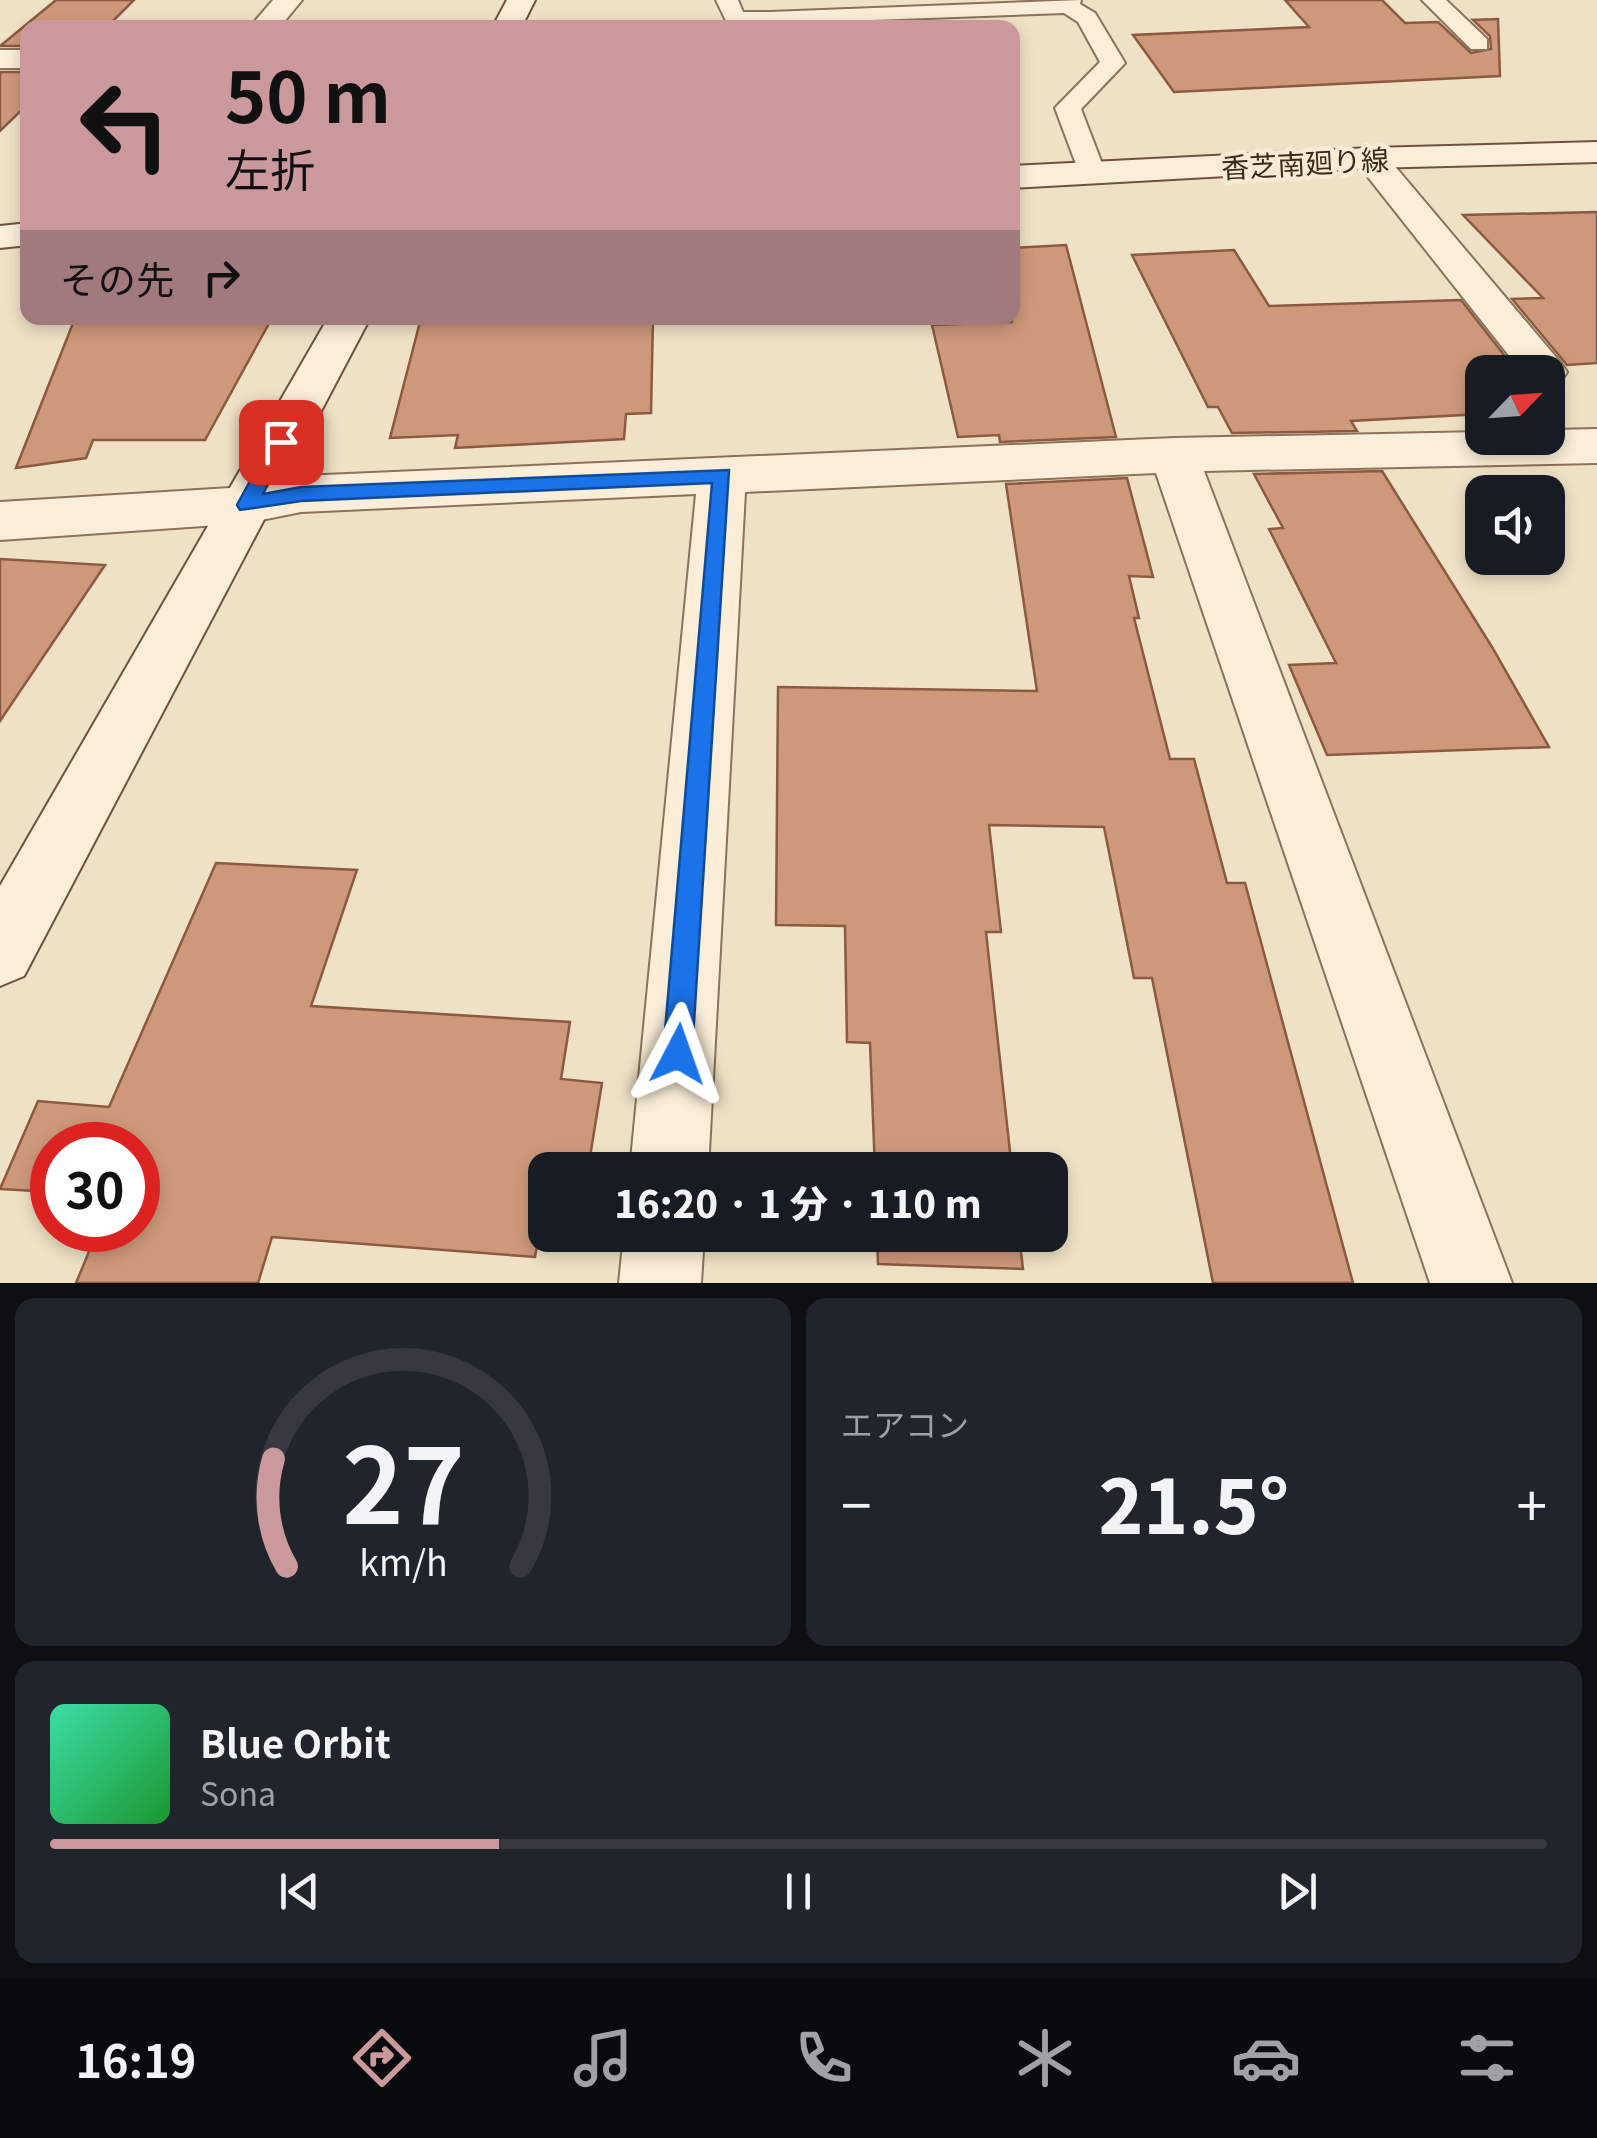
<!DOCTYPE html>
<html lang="ja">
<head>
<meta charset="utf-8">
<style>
  :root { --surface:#171b24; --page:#20242c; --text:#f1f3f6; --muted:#9ea1a6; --line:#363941; --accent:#cb989c }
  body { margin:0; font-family:Georgia,"Noto Sans JP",serif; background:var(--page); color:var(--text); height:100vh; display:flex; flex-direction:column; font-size:38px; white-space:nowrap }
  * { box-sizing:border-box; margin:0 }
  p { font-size:32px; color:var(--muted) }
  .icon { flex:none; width:55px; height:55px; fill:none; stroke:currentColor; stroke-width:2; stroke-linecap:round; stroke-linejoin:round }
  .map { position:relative; height:1283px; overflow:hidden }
  .sheet { display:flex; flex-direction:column; gap:15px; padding:15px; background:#0d0f14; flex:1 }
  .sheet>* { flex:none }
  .guide { position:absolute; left:20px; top:20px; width:1000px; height:305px; border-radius:20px; box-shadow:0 5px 15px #0003; background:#cb989c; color:#111; overflow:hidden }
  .needle { width:65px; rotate:65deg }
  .controls { position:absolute; left:1465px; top:355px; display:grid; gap:20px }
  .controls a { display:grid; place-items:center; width:100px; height:100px; border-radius:20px; background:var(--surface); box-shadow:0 5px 15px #0003; font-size:50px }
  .speed { position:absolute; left:30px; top:1122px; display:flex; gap:20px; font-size:50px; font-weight:700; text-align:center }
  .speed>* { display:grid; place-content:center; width:130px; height:130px; border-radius:50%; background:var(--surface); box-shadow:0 5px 15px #0003; line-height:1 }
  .speed .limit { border:15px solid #d22; background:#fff; color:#111 }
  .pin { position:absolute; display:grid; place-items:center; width:85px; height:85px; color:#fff; margin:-42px; border-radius:20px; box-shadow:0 5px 15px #0006 }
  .me { position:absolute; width:110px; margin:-55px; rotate:4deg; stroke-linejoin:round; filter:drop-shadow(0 0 8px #0008) }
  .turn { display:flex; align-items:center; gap:35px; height:210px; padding:0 40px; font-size:45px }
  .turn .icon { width:130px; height:130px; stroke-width:2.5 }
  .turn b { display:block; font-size:70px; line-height:85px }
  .then { display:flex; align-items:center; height:95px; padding:0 40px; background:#0003; gap:20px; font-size:38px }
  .big { font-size:75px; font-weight:800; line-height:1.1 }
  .sheet .tile { flex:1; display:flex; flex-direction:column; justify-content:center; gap:15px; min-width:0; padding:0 35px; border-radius:20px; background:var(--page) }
  .sheet .dial { align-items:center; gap:0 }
  .dial svg { height:260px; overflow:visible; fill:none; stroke:var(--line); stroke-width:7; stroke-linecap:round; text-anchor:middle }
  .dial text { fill:var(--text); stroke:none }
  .song { display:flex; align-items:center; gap:30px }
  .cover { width:120px; height:120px; border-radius:15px; background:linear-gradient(135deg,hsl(160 70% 55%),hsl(130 70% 35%)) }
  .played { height:10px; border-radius:5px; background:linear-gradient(90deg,var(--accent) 30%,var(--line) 30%) }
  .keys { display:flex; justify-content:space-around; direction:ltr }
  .heat { display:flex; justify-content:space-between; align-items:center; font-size:55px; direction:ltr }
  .sheet .tiles { flex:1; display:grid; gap:15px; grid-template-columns:1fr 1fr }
  .tile:last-child { grid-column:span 2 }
  .trip { position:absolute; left:528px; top:1152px; width:540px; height:100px; border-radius:20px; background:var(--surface); box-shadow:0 5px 15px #0003; font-weight:800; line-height:100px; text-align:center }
  .tabs { display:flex; height:160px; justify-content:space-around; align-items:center; background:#090b0e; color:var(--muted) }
  .tabs .icon { width:70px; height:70px }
  .tabs .current { color:var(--accent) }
  .tabs b { font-size:45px; color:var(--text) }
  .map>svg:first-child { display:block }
</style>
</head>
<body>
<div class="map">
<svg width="1597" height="1283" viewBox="0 0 1597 1283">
  <rect width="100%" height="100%" fill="#efe1c5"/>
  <path fill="#ce997a" stroke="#8b5a40" stroke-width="2.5" d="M56 0H134L106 28H28V46H0Z
    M1285 0H1382L1405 23 1438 22 1471 53 1491 49 1490 36 1473 20 1498 19 1500 76 1174 92 1133 35 1309 27Z
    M0 72H28V104L0 131Z
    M1597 212V363L1567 365 1512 299 1543 298 1463 215Z
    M1066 245 1116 437 1000 442 999 435 958 437 932 325 1012 322V248Z
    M1234 250 1269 306 1461 300 1515 369 1482 371V414L1351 421 1357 431 1232 433 1218 407H1208L1132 255Z
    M75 318H272L205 440H93L86 458 16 468Z
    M421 318H653L651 413 626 414 624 439 455 448 458 435 390 438Z
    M1382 471 1492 647 1549 747 1327 755 1289 665 1336 663 1269 529 1283 528 1254 474Z
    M1127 478 1153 577 1129 576 1139 618H1134L1170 759H1194L1227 883H1245L1353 1283H1213L1152 978H1134L1104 827 989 825 1001 932H986L1012 1170H875L870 1043 847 1042 845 926 776 925 778 687 1037 691 1006 484Z
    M0 559 105 565 0 721Z
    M216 863 357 870 311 1006 570 1022 561 1079 602 1083 589 1163 553 1160 551 1170H545V1202L535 1257 272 1237 258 1283H76L98 1230H138V1145H52V1192L0 1189 38 1101 109 1107Z
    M877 1235H1019L1023 1269 878 1264Z"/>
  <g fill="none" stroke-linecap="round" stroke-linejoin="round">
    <defs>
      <path id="lane" d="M716 0H738L743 12H770L1081 0 1080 4 1095 13 1125 63 1081 109 1106 174 1102 180H1082L1055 108 1100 62 1078 22 1064 13 735 25 727 23Z
        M1422 0H1446L1487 39V49H1471Z"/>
      <path id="street" d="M273 0H302L279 28H249Z
        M0 50H28V68H0Z
        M1370 148 1382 151 1560 362 1567 372 1560 382 1548 386V372H1522L1353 158 1358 151Z
        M1597 429V463L1204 471 1512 1283H1430L1156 473 745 492 708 1170H630L696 494 301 512 247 523 0 540V502L247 487 301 476 1174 438 1482 432V438H1548V430Z
        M624 1235H704L701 1283H619Z"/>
      <path id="secondary" d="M507 0H535L521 28H492Z
        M1597 142V162L1370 168 1012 188V166L1370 148Z
        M28 223V245L0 248V226Z
        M328 318H370L24 976 0 986V886Z"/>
    </defs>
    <use href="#lane" stroke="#8b725a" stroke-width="4"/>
    <use href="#street" stroke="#8b725a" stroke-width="4"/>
    <use href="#secondary" stroke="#6d533e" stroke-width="4"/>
    <use href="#lane" fill="#faeed9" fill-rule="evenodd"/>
    <use href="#street" fill="#faeed9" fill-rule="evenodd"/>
    <use href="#secondary" fill="#faeed9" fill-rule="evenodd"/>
  </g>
  <path fill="#1a73e8" stroke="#114b97" stroke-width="2.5" d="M281 435 290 442 263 494 301 487 729 470 692 1054 688 1065 678 1069 667 1065 663 1054 712 483 301 501 240 510 237 505 274 437Z"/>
  <g text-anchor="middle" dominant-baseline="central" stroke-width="9" stroke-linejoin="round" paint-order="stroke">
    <g font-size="28" fill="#3b2b1f" stroke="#f7ebd5">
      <text transform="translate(1305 162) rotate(-3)">香芝南廻り線</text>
    </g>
  </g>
</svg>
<div class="controls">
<a><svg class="needle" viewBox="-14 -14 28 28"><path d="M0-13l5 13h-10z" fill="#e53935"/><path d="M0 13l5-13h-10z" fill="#9ea1a6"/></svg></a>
<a><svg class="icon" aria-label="sound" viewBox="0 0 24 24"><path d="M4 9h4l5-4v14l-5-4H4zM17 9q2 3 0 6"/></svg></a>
</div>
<div class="speed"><div class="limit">30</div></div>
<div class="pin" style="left:281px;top:442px;background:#d93025"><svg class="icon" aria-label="arrive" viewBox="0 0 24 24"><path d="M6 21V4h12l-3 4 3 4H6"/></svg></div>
<svg class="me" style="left:678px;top:1054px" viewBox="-20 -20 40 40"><path d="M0-17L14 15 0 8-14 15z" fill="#1a73e8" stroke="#fff" stroke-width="4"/></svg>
<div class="trip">16:20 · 1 分 · 110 m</div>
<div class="guide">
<div class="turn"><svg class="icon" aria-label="left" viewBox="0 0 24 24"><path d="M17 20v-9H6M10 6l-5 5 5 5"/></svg><div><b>50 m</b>左折</div></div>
<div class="then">その先<svg class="icon" aria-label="right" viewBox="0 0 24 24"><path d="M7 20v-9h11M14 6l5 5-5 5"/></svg></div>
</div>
</div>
<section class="sheet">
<div class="tiles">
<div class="tile dial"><svg viewBox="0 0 100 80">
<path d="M14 69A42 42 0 1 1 86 69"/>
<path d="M14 69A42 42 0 0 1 10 36" stroke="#cb989c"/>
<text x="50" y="56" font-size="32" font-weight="700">27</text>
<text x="50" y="72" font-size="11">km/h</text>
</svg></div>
<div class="tile"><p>エアコン</p>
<div class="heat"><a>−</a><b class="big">21.5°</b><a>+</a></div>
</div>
<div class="tile">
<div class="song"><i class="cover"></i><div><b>Blue Orbit</b><p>Sona</p></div></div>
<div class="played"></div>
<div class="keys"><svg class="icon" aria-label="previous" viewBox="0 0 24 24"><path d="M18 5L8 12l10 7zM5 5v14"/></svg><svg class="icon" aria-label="pause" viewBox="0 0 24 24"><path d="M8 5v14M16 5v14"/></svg><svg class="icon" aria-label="next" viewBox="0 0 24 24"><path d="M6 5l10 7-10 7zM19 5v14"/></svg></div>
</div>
</div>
</section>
<nav class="tabs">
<b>16:19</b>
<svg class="icon current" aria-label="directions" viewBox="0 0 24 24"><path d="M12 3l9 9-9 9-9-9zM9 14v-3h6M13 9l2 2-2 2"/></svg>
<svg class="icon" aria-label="music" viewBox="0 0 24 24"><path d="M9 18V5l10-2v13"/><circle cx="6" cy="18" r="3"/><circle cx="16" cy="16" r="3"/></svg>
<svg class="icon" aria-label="phone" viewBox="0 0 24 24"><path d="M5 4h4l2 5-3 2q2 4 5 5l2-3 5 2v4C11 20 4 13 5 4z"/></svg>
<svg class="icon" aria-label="climate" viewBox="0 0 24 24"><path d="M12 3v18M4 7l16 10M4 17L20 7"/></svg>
<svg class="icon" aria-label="car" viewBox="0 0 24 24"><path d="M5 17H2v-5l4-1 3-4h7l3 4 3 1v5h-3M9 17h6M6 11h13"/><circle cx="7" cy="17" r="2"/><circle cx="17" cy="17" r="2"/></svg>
<svg class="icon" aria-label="filters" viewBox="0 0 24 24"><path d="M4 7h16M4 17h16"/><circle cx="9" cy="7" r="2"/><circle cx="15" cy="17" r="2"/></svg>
</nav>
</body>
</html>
